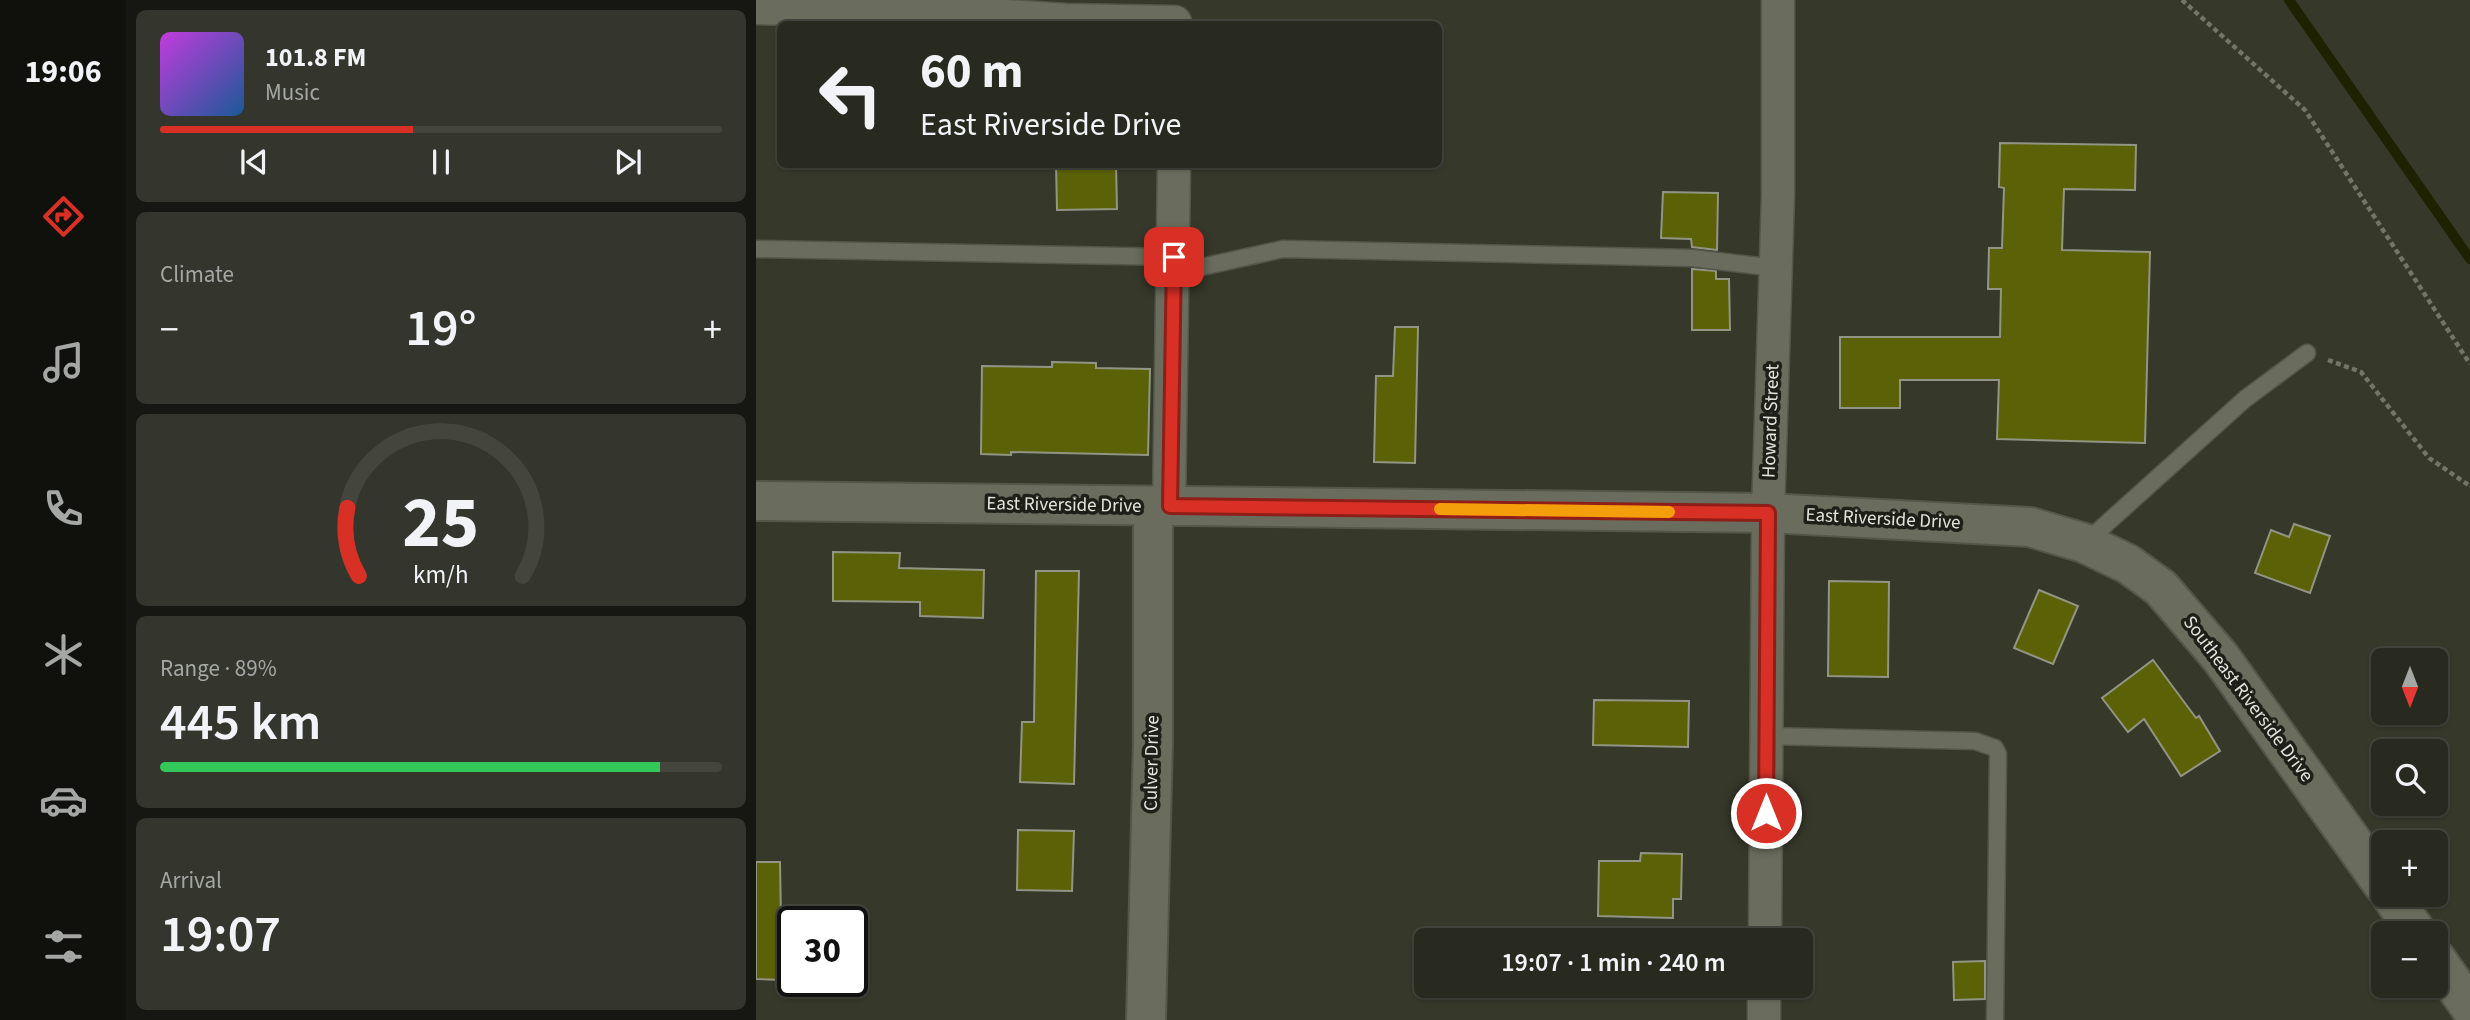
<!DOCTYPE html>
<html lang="en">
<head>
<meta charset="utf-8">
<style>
  :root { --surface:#282a20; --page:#34362d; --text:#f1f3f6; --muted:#a5a7a5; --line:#44463e; --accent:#d93025 }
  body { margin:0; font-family:"Source Sans 3",sans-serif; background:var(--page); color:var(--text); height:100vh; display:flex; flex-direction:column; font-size:26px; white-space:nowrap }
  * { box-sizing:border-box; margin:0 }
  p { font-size:23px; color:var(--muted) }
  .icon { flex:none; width:38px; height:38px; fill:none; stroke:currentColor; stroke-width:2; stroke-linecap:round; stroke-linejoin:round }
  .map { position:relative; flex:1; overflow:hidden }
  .sheet { display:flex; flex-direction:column; gap:10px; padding:10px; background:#161712; width:630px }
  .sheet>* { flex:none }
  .banner { position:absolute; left:21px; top:21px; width:665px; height:147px; border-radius:10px; box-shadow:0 2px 5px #0004,0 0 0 2px var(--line); background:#282a20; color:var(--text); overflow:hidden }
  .needle { width:46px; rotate:180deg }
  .fabs { position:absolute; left:1615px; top:648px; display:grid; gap:14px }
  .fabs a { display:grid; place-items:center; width:77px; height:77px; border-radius:10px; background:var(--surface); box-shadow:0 2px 5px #0004,0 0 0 2px var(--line); font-size:35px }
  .speed { position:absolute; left:21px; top:906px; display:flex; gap:14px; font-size:35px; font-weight:700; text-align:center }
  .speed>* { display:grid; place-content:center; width:91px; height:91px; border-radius:50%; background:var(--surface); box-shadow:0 2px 5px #0004,0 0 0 2px var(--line); line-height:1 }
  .speed .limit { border:4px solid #111; border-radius:10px; background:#fff; color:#111 }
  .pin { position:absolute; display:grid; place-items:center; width:60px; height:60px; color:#fff; margin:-30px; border-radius:14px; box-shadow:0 4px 10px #0006 }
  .me { position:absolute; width:77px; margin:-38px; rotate:0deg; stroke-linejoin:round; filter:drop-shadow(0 0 5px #0008) }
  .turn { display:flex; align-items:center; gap:24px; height:147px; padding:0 28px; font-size:32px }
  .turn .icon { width:91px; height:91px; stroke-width:2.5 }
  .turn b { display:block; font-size:49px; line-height:60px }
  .big { font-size:52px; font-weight:600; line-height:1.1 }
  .sheet .card { flex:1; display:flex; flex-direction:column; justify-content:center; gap:10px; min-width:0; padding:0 24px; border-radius:10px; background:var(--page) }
  .sheet .dial { align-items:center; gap:0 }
  .dial svg { height:182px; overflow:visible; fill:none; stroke:var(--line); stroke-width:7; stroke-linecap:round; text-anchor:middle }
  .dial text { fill:var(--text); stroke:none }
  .song { display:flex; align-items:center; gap:21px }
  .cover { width:84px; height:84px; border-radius:10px; background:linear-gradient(135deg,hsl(290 70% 55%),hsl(210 70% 35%)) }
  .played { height:7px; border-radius:4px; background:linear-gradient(90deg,var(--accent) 45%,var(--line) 45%) }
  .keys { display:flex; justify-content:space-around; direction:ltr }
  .heat { display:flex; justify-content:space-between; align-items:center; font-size:38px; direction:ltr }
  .charge { height:10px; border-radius:5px; background:linear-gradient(90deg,#34c759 89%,var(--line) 0) }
  .trip { position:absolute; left:658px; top:928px; width:399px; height:70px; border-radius:10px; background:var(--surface); box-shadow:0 2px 5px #0004,0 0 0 2px var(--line); font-weight:600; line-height:70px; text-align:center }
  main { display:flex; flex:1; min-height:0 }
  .tabs { display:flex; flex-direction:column; width:126px; justify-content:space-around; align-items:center; background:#10110d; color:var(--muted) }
  .tabs .icon { width:49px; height:49px }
  .tabs .selected { color:var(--accent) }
  .tabs b { font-size:32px; color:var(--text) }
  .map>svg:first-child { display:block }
</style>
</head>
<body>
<main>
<nav class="tabs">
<b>19:06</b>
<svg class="icon selected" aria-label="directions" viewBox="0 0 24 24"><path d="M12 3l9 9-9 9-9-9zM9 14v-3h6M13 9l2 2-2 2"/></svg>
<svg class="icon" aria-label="music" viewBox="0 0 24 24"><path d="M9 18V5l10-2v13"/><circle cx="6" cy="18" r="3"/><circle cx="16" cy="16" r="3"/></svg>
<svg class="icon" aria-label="phone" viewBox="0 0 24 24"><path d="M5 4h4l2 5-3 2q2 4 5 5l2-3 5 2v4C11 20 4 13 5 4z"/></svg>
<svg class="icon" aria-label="climate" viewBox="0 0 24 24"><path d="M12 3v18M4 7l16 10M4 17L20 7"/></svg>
<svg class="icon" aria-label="car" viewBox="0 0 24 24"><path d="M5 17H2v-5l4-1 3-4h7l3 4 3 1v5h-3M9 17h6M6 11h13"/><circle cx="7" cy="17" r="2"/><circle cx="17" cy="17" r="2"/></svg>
<svg class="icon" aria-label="filters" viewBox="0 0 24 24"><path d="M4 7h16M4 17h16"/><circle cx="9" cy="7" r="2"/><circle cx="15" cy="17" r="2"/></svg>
</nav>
<section class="sheet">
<div class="card">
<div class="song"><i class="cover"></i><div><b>101.8 FM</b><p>Music</p></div></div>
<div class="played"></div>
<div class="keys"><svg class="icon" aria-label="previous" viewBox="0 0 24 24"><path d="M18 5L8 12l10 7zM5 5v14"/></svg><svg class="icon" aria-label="pause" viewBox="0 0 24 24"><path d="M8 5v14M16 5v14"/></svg><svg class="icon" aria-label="next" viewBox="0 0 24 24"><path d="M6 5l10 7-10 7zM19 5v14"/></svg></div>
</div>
<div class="card"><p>Climate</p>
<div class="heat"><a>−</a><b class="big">19°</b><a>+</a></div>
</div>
<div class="card dial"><svg viewBox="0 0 100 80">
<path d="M14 69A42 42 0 1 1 86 69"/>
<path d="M14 69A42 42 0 0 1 9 39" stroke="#d93025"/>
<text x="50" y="56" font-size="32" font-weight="700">25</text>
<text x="50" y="72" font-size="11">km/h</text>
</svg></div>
<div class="card"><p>Range · 89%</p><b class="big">445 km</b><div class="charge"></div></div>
<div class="card"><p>Arrival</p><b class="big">19:07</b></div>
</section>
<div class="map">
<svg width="1714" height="1020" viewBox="0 0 1714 1020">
  <rect width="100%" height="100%" fill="#36382a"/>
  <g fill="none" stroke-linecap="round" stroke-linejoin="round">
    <path stroke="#1f2201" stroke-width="10" d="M1533 0 1714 259"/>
  </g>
  <path fill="#5a6106" stroke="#929584" stroke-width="2" d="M1244 143 1380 145 1379 190 1308 189 1306 250 1394 252 1389 443 1241 439 1243 380H1144V408H1084V337H1244L1245 289H1232L1233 248H1246L1248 188 1243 187Z
    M300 164H360L361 209 301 210Z
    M907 192 962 193 961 250 936 247 935 239 905 238Z
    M936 269 960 271V279H973L974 330H936Z
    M639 327H662L659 463 618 462 620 376H637Z
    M296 362 340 363V368L394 369 392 455 255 452V455L225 454 226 366 296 367Z
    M1538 524 1574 536 1554 593 1499 573 1515 530 1533 537Z
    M77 552 144 553 143 568 228 570 227 618 164 616V602L77 601Z
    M280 571H323L318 784 264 782 266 722H278Z
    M1073 581 1133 582 1132 677 1072 676Z
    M1283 590 1322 606 1297 664 1258 648Z
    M1397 660 1440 718 1443 716 1464 751 1425 776 1388 719 1372 732 1346 698Z
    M838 700 933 701 932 747 837 745Z
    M262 830 318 831 316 891 261 890Z
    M885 853 926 854 925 899H917V918L842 916 843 861H884Z
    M0 862H24L26 980 0 979Z
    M1229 961V999L1198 1000 1197 962Z"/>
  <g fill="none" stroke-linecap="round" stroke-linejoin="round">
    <defs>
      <path id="lane" d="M0 249 418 257
        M418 273 527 249 936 258 1020 268
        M1330 542 1489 399 1551 353
        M1010 736 1219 741 1239 748 1242 754 1239 1020"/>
      <path id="street" d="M0 8 193 12 310 20 419 22
        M413 506 418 164
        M1009 940 1012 513 1022 195V0
        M1008 1020V985"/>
      <path id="secondary" d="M0 501 1012 513 1274 527 1328 543 1372 564 1405 588 1465 658 1628 886
        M1634 894 1661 933
        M1680 959 1714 1007
        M390 1020 397 741V506"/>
    </defs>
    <use href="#lane" stroke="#54564a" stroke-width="19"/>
    <use href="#street" stroke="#54564a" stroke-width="35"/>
    <use href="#secondary" stroke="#54564a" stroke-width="42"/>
    <path stroke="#747569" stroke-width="4.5" stroke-dasharray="5 3.5" stroke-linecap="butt" d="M1426 0 1549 110 1714 364
      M1572 360 1605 372 1673 458 1714 486"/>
    <use href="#lane" stroke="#6a6d5d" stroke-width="16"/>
    <use href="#street" stroke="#6a6d5d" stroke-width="32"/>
    <use href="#secondary" stroke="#6a6d5d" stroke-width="38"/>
  </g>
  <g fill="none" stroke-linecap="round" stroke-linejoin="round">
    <defs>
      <path id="route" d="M418 257 414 506 1012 513 1010 813"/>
    </defs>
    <use href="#route" stroke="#8d1f18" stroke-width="18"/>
    <use href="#route" stroke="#d93025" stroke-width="12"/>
    <path stroke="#f59e0b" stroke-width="12" d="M684 509 913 512"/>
  </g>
  <g text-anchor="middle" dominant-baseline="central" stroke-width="7" stroke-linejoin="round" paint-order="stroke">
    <g font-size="19" fill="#e3e4db" stroke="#1e1f18">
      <text transform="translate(1015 421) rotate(-88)">Howard Street</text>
      <text transform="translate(308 505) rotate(1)">East Riverside Drive</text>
      <text transform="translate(1127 519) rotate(3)">East Riverside Drive</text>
      <text transform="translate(1492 699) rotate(53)">Southeast Riverside Drive</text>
      <text transform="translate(396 763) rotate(-89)">Culver Drive</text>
    </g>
  </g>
</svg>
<div class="fabs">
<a><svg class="needle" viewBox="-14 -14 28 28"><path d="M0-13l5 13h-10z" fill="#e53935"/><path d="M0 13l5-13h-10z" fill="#a5a7a5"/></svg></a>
<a><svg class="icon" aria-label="search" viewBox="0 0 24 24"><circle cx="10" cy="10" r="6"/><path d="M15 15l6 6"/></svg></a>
<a>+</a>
<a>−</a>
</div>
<div class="speed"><div class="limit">30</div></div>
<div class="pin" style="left:418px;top:257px;background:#d93025"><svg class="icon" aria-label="arrive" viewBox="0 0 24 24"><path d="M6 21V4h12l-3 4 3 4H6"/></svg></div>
<svg class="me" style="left:1010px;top:813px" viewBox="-20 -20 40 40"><circle r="17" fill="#d93025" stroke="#fff" stroke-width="3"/><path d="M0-11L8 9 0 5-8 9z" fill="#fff"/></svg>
<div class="trip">19:07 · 1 min · 240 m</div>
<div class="banner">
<div class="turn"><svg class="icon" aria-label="left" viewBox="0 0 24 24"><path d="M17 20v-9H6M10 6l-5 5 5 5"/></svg><div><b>60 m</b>East Riverside Drive</div></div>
</div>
</div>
</main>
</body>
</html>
